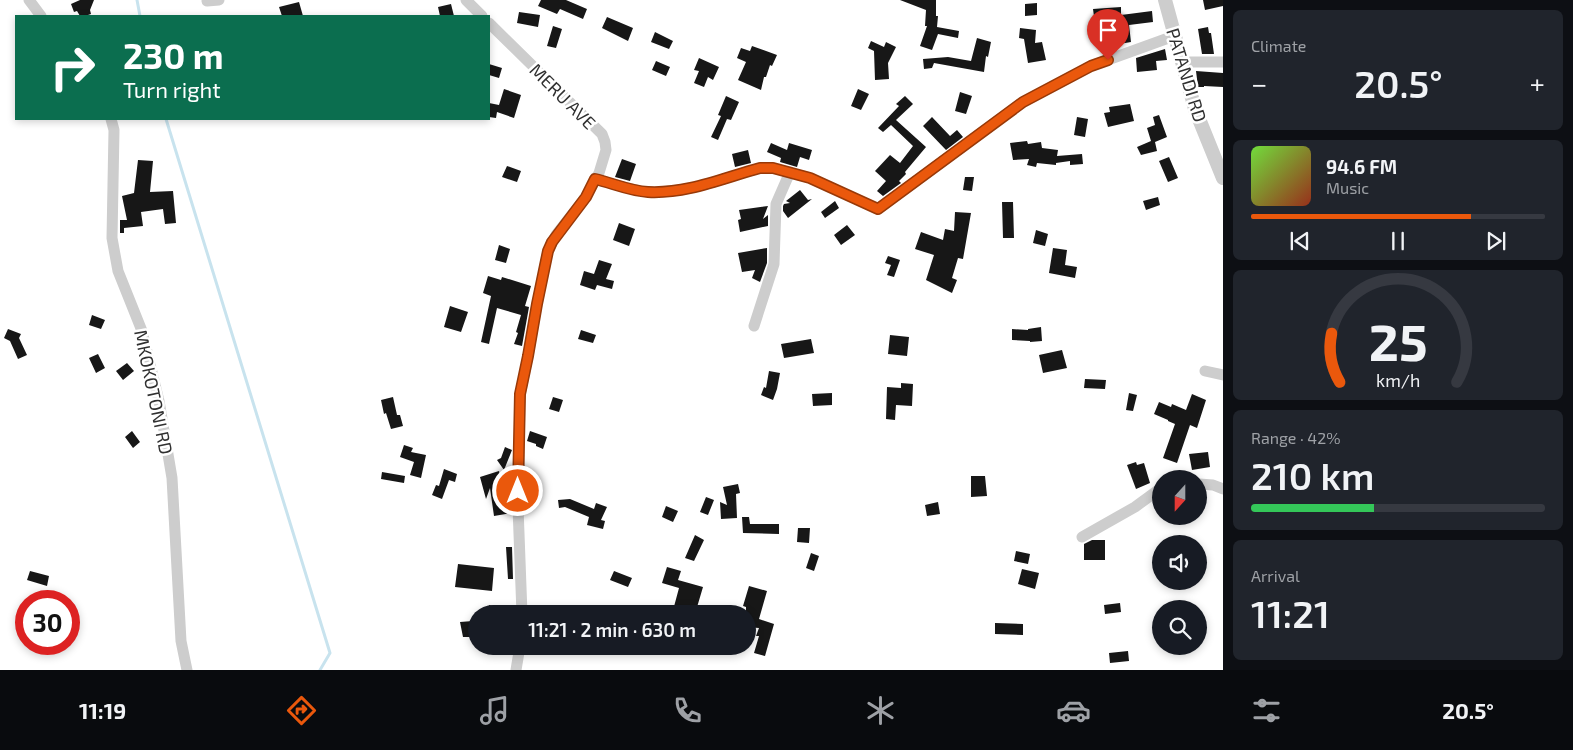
<!DOCTYPE html>
<html lang="en">
<head>
<meta charset="utf-8">
<style>
  :root { --surface:#171b24; --page:#20242c; --text:#f1f3f6; --muted:#9ea1a6; --line:#363941; --accent:#ea580c }
  body { margin:0; font-family:"Exo 2",sans-serif; background:var(--page); color:var(--text); height:100vh; display:flex; flex-direction:column; font-size:19px; white-space:nowrap }
  * { box-sizing:border-box; margin:0 }
  p { font-size:16px; color:var(--muted) }
  .icon { flex:none; width:28px; height:28px; fill:none; stroke:currentColor; stroke-width:2; stroke-linecap:round; stroke-linejoin:round }
  .map { position:relative; flex:1; overflow:hidden }
  .panel { display:flex; flex-direction:column; gap:10px; padding:10px; background:#0d0f14; width:350px }
  .panel>* { flex:none }
  .top-card { position:absolute; left:15px; top:15px; width:475px; height:105px; border-radius:0px; box-shadow:0 2px 8px #0003; background:#0b6e4f; color:#fff; overflow:hidden }
  .needle { width:32px; rotate:201deg }
  .controls { position:absolute; left:1152px; top:470px; display:grid; gap:10px }
  .controls a { display:grid; place-items:center; width:55px; height:55px; border-radius:50%; background:var(--surface); box-shadow:0 2px 8px #0003; font-size:25px }
  .speed { position:absolute; left:15px; top:590px; display:flex; gap:10px; font-size:25px; font-weight:700; text-align:center }
  .speed>* { display:grid; place-content:center; width:65px; height:65px; border-radius:50%; background:var(--surface); box-shadow:0 2px 8px #0003; line-height:1 }
  .speed .limit { border:8px solid #d22; background:#fff; color:#111 }
  .pin { position:absolute; display:grid; place-items:center; width:42px; height:42px; color:#fff; margin:-51px -21px; border-radius:50% 50% 50% 0; rotate:-45deg; box-shadow:0 0 5px #0007 }
  .pin .icon { rotate:45deg }
  .me { position:absolute; width:55px; margin:-28px; rotate:0deg; stroke-linejoin:round; filter:drop-shadow(0 0 4px #0008) }
  .turn { display:flex; align-items:center; gap:18px; height:105px; padding:0 25px; font-size:22px }
  .turn .icon { width:65px; height:65px; stroke-width:2.5 }
  .turn b { display:block; font-size:35px; line-height:42px }
  .big { font-size:38px; font-weight:600; line-height:1.1 }
  .panel .card { flex:1; display:flex; flex-direction:column; justify-content:center; gap:8px; min-width:0; padding:0 18px; border-radius:8px; background:var(--page) }
  .panel .dial { align-items:center; gap:0 }
  .dial svg { height:130px; overflow:visible; fill:none; stroke:var(--line); stroke-width:7; stroke-linecap:round; text-anchor:middle }
  .dial text { fill:var(--text); stroke:none }
  .song { display:flex; align-items:center; gap:15px }
  .cover { width:60px; height:60px; border-radius:8px; background:linear-gradient(135deg,hsl(100 70% 55%),hsl(10 70% 35%)) }
  .played { height:5px; border-radius:2px; background:linear-gradient(90deg,var(--accent) 75%,var(--line) 75%) }
  .keys { display:flex; justify-content:space-around; direction:ltr }
  .heat { display:flex; justify-content:space-between; align-items:center; font-size:28px; direction:ltr }
  .charge { height:8px; border-radius:4px; background:linear-gradient(90deg,#34c759 42%,var(--line) 0) }
  .trip { position:absolute; left:468px; top:605px; width:288px; height:50px; border-radius:25px; background:var(--surface); box-shadow:0 2px 8px #0003; font-weight:600; line-height:50px; text-align:center }
  .menu { display:flex; height:80px; justify-content:space-around; align-items:center; background:#090b0e; color:var(--muted) }
  .menu .icon { width:35px; height:35px }
  .menu .active { color:var(--accent) }
  .menu b { font-size:22px; color:var(--text) }
  main { display:flex; flex:1; min-height:0 }
  .map>svg:first-child { display:block }
</style>
</head>
<body>
<main>
<div class="map">
<svg width="1223" height="670" viewBox="0 0 1223 670">
  <rect width="100%" height="100%" fill="#fff"/>
  <g fill="none" stroke-linecap="round" stroke-linejoin="round">
    <path stroke="#c8e3ee" stroke-width="3" d="M137 0 140 16
      M166 119 330 653 320 670"/>
  </g>
  <path fill="#171717" d="M80 0H94L90 10 91 14 85 16H80L77 11 74 12 71 4Z
    M541 0H566L587 9 583 19 560 9 557 14 538 6Z
    M900 0H936V16H938L937 27 959 31 958 38 938 34 932 50 920 46 927 26H925L926 10Z
    M1203 0H1223V6L1205 10Z
    M299 2 303 16H282L279 7Z
    M1037 3V15L1025 16V4Z
    M451 4 454 16H440L438 7Z
    M1121 7V15L1152 11 1153 22 1129 25 1131 42 1102 47 1100 30 1096 31 1093 9Z
    M519 12 540 15 538 27 517 23Z
    M607 17 633 28 628 41 602 28Z
    M553 26 562 29 556 48 547 46Z
    M1208 27 1209 33H1211L1214 54H1202L1198 29Z
    M1020 28 1036 30 1035 43 1042 42 1046 60 1028 63 1024 39 1019 38Z
    M655 32 673 41 669 49 651 42Z
    M977 38 991 42 988 57 986 56 984 72 934 63 932 68 924 69 923 59 948 57 971 61Z
    M871 41 884 47 886 42 896 47 888 63 889 79 875 80 874 51 868 48Z
    M752 46 777 55 772 66 770 65 766 77H764L761 90 738 80 746 62 737 58 741 48 750 51Z
    M1165 49 1167 60 1156 61 1157 70 1137 72 1136 58Z
    M699 58 719 67 713 80 708 77 704 87 694 83 699 71 694 70Z
    M656 61 670 67 666 76 652 70Z
    M489 64 502 68 499 78 489 75Z
    M1196 71 1223 73V87L1204 86V87H1198Z
    M504 89 521 95 514 118 497 112 496 118 489 117V103L499 105Z
    M858 89 869 94 861 110 851 106Z
    M960 92 972 96 966 114 955 111Z
    M726 96 739 102 731 120 727 119 718 140 711 137 721 116 718 115Z
    M905 96 913 104 896 120 926 147 905 172 906 174 899 181 901 183 883 196 877 191 886 181 875 171 890 155 900 163 913 146 891 125 883 132 878 128 899 106 896 104Z
    M1130 104 1134 121 1108 127 1104 113 1110 112 1109 107Z
    M1159 115 1167 137 1155 142 1157 151 1141 155 1137 147 1151 141 1147 128 1155 125 1153 117Z
    M932 117 950 136 957 130 963 137 946 150 923 126Z
    M1077 117 1088 119 1085 137 1074 135Z
    M1027 141 1028 144 1041 142 1042 148 1058 150 1057 156 1082 154 1083 164 1070 165V161L1056 163V165L1037 163 1036 167 1027 165 1029 159 1013 160 1010 143Z
    M771 143 787 150 789 143 812 150 809 160 800 157 797 167 780 162 781 158 767 152Z
    M748 150 751 163 735 167 732 154Z
    M1169 157 1178 178 1168 182 1159 161Z
    M622 159 636 164 630 181 615 177Z
    M138 160 153 161 150 192 173 191 176 223 165 224 163 209 141 212 143 226 124 228V233H120V220H127L122 196 134 193Z
    M507 166 521 171 517 182 502 177Z
    M965 177H974L972 191 963 190Z
    M800 190 808 200 812 199 788 218 783 211V206L784 204 790 203 786 201Z
    M1158 197 1160 205 1146 210 1143 201Z
    M835 201 839 208 825 218 821 212Z
    M1002 202H1013L1014 238H1003Z
    M768 206 763 219 768 215V226L740 232 738 220 741 219 739 210Z
    M955 212 971 213 963 259 958 258 952 278 957 280 952 293 926 280 934 255 915 249 921 232 943 240 945 229 954 231Z
    M619 223 635 229 629 246 613 240Z
    M847 225 855 235 841 245 834 235Z
    M1036 230 1048 234 1045 246 1033 243Z
    M499 245 510 249 506 263 495 260Z
    M767 248V263L760 282 752 278 755 270 742 272 738 253Z
    M1053 248 1067 250 1065 265 1077 267 1075 278 1049 273Z
    M888 256 900 260 894 277 887 275 891 265 885 263Z
    M599 260 612 264 606 279 614 281 612 289 597 285 595 290 580 285 584 271 594 274Z
    M488 276 501 280 502 277 531 286 525 306 529 307 522 346 514 344 518 333 516 332 521 315 497 308 489 344 481 342 491 296 483 293Z
    M450 306 468 312 461 332 444 327Z
    M92 315 105 320 101 329 89 325Z
    M1041 327 1042 341 1030 342V341L1012 340V329L1028 330V329Z
    M8 329 21 334 19 338 27 355 18 359 10 341 4 338Z
    M581 330 596 335 593 343 578 339Z
    M890 335 909 337 907 356 888 354Z
    M811 339 814 353 784 358 781 344Z
    M1062 350 1067 368 1043 373 1039 355Z
    M98 354 105 368 96 373 89 358Z
    M127 363 134 371 123 380 116 371Z
    M769 371 780 373 777 389 773 400 761 395 764 387 766 388Z
    M1085 379 1106 380 1105 389 1084 388Z
    M901 383 913 384 912 406 896 405 895 420 886 419 887 387 901 388Z
    M832 393V405L813 406 812 394Z
    M1129 393 1137 395 1133 411 1126 410Z
    M1192 394 1206 400 1197 428 1190 425 1177 463 1163 458 1175 424 1168 421V420L1154 414 1159 402 1171 407 1172 404 1186 410Z
    M393 397 397 415H400L403 426 391 429 386 413 384 414 381 400Z
    M553 397 563 400 559 412 549 409Z
    M132 431 140 442 133 448 125 437Z
    M530 431 547 437 543 449 536 446V444L527 441Z
    M404 445 413 448 411 452 426 455 421 478 410 475 414 462 400 457Z
    M505 447 512 450 504 470 497 460 501 458Z
    M1208 452 1210 467 1192 470 1189 454Z
    M1136 462 1137 465 1144 463 1150 483 1136 489 1127 465Z
    M444 469 457 474 455 482 449 480 442 499 432 495 436 485 439 486Z
    M499 471 505 496H509L511 513 494 516 490 488 486 499 480 477Z
    M382 472 405 476 404 483 381 479Z
    M971 476H985L987 496 971 497Z
    M738 484 740 493 736 494 737 518 721 519 720 502 727 505 723 487Z
    M706 497 714 500 708 515 700 512Z
    M570 499 594 509 596 503 607 507 601 520 605 521 603 529 587 525 589 517 565 507 559 508 558 500Z
    M938 502 940 514 927 516 925 505Z
    M666 506 678 511 673 522 662 517Z
    M742 517H749L750 524H779V534L743 533Z
    M798 528H810L809 543 797 542Z
    M695 535 704 540 694 561 685 558Z
    M1092 540H1105V560H1084V544Z
    M506 547H512L513 579H508Z
    M1016 551 1030 554 1028 564 1014 561Z
    M811 553 819 556 814 571 806 568Z
    M458 564 494 568 492 591 455 587Z
    M667 567 681 571 678 580 703 587 695 614H672L679 588 662 583Z
    M1022 569 1039 573 1035 589 1018 584Z
    M30 571 49 576 47 586 27 580Z
    M614 571 632 578 628 587 610 580Z
    M749 586 767 591 759 619 774 624 765 656 754 653 759 636H756L759 628 746 627V607L743 606Z
    M1120 603 1121 612 1105 614 1104 605Z
    M489 605 514 609V614H488Z
    M473 621V637H463L460 622Z
    M995 623 1023 624V635L995 634Z
    M1128 651 1129 661 1110 663 1109 653Z"/>
  <g fill="none" stroke-linecap="round" stroke-linejoin="round">
    <path stroke="#cdcdcd" stroke-width="11" d="M29 0 41 16
      M466 0 482 16
      M207 1 219 0
      M489 23 602 134 605 142 606 150 599 173 586 197 556 235 548 251 537 304 528 356 520 395 518 507 522 614
      M1181 62H1223
      M111 119 114 130 112 238 118 271 142 331 159 401 172 478 181 641 187 670
      M595 179C612 183 630 191 648 192 687 194 723 178 760 168H773L810 178 878 209 1023 102 1091 66 1174 36
      M754 326 774 264 776 204 790 172
      M1205 371 1223 375
      M1199 484 1213 485 1223 489
      M1082 537 1135 507 1161 488
      M516 670 520 646"/>
    <path stroke="#cdcdcd" stroke-width="14" d="M1165 0 1195 109 1223 178"/>
  </g>
  <g fill="none" stroke-linecap="round" stroke-linejoin="round">
    <defs>
      <path id="route" d="M518 491 520 394 528 356 537 304 548 251 552 242 586 197 595 179C612 183 630 191 648 192 687 194 723 178 760 168H773L810 178 878 209 1023 102 1091 66 1108 60"/>
    </defs>
    <use href="#route" stroke="#983908" stroke-width="12"/>
    <use href="#route" stroke="#ea580c" stroke-width="9"/>
  </g>
  <g text-anchor="middle" dominant-baseline="central" stroke-width="5" stroke-linejoin="round" paint-order="stroke">
    <g font-size="18" fill="#303030" stroke="#fff">
      <text transform="translate(1187 75) rotate(73)">PATANDI RD</text>
      <text transform="translate(563 96) rotate(45)">MERU AVE</text>
      <text transform="translate(154 392) rotate(78)">MKOKOTONI RD</text>
    </g>
  </g>
</svg>
<div class="controls">
<a><svg class="needle" viewBox="-14 -14 28 28"><path d="M0-13l5 13h-10z" fill="#e53935"/><path d="M0 13l5-13h-10z" fill="#9ea1a6"/></svg></a>
<a><svg class="icon" aria-label="sound" viewBox="0 0 24 24"><path d="M4 9h4l5-4v14l-5-4H4zM17 9q2 3 0 6"/></svg></a>
<a><svg class="icon" aria-label="search" viewBox="0 0 24 24"><circle cx="10" cy="10" r="6"/><path d="M15 15l6 6"/></svg></a>
</div>
<div class="speed"><div class="limit">30</div></div>
<div class="pin" style="left:1108px;top:60px;background:#d93025"><svg class="icon" aria-label="arrive" viewBox="0 0 24 24"><path d="M6 21V4h12l-3 4 3 4H6"/></svg></div>
<svg class="me" style="left:518px;top:491px" viewBox="-20 -20 40 40"><circle r="17" fill="#ea580c" stroke="#fff" stroke-width="3"/><path d="M0-11L8 9 0 5-8 9z" fill="#fff"/></svg>
<div class="trip">11:21 · 2 min · 630 m</div>
<div class="top-card">
<div class="turn"><svg class="icon" aria-label="right" viewBox="0 0 24 24"><path d="M7 20v-9h11M14 6l5 5-5 5"/></svg><div><b>230 m</b>Turn right</div></div>
</div>
</div>
<section class="panel">
<div class="card"><p>Climate</p>
<div class="heat"><a>−</a><b class="big">20.5°</b><a>+</a></div>
</div>
<div class="card">
<div class="song"><i class="cover"></i><div><b>94.6 FM</b><p>Music</p></div></div>
<div class="played"></div>
<div class="keys"><svg class="icon" aria-label="previous" viewBox="0 0 24 24"><path d="M18 5L8 12l10 7zM5 5v14"/></svg><svg class="icon" aria-label="pause" viewBox="0 0 24 24"><path d="M8 5v14M16 5v14"/></svg><svg class="icon" aria-label="next" viewBox="0 0 24 24"><path d="M6 5l10 7-10 7zM19 5v14"/></svg></div>
</div>
<div class="card dial"><svg viewBox="0 0 100 80">
<path d="M14 69A42 42 0 1 1 86 69"/>
<path d="M14 69A42 42 0 0 1 9 39" stroke="#ea580c"/>
<text x="50" y="56" font-size="32" font-weight="700">25</text>
<text x="50" y="72" font-size="11">km/h</text>
</svg></div>
<div class="card"><p>Range · 42%</p><b class="big">210 km</b><div class="charge"></div></div>
<div class="card"><p>Arrival</p><b class="big">11:21</b></div>
</section>
</main>
<nav class="menu">
<b>11:19</b>
<svg class="icon active" aria-label="directions" viewBox="0 0 24 24"><path d="M12 3l9 9-9 9-9-9zM9 14v-3h6M13 9l2 2-2 2"/></svg>
<svg class="icon" aria-label="music" viewBox="0 0 24 24"><path d="M9 18V5l10-2v13"/><circle cx="6" cy="18" r="3"/><circle cx="16" cy="16" r="3"/></svg>
<svg class="icon" aria-label="phone" viewBox="0 0 24 24"><path d="M5 4h4l2 5-3 2q2 4 5 5l2-3 5 2v4C11 20 4 13 5 4z"/></svg>
<svg class="icon" aria-label="climate" viewBox="0 0 24 24"><path d="M12 3v18M4 7l16 10M4 17L20 7"/></svg>
<svg class="icon" aria-label="car" viewBox="0 0 24 24"><path d="M5 17H2v-5l4-1 3-4h7l3 4 3 1v5h-3M9 17h6M6 11h13"/><circle cx="7" cy="17" r="2"/><circle cx="17" cy="17" r="2"/></svg>
<svg class="icon" aria-label="filters" viewBox="0 0 24 24"><path d="M4 7h16M4 17h16"/><circle cx="9" cy="7" r="2"/><circle cx="15" cy="17" r="2"/></svg>
<b>20.5°</b>
</nav>
</body>
</html>
